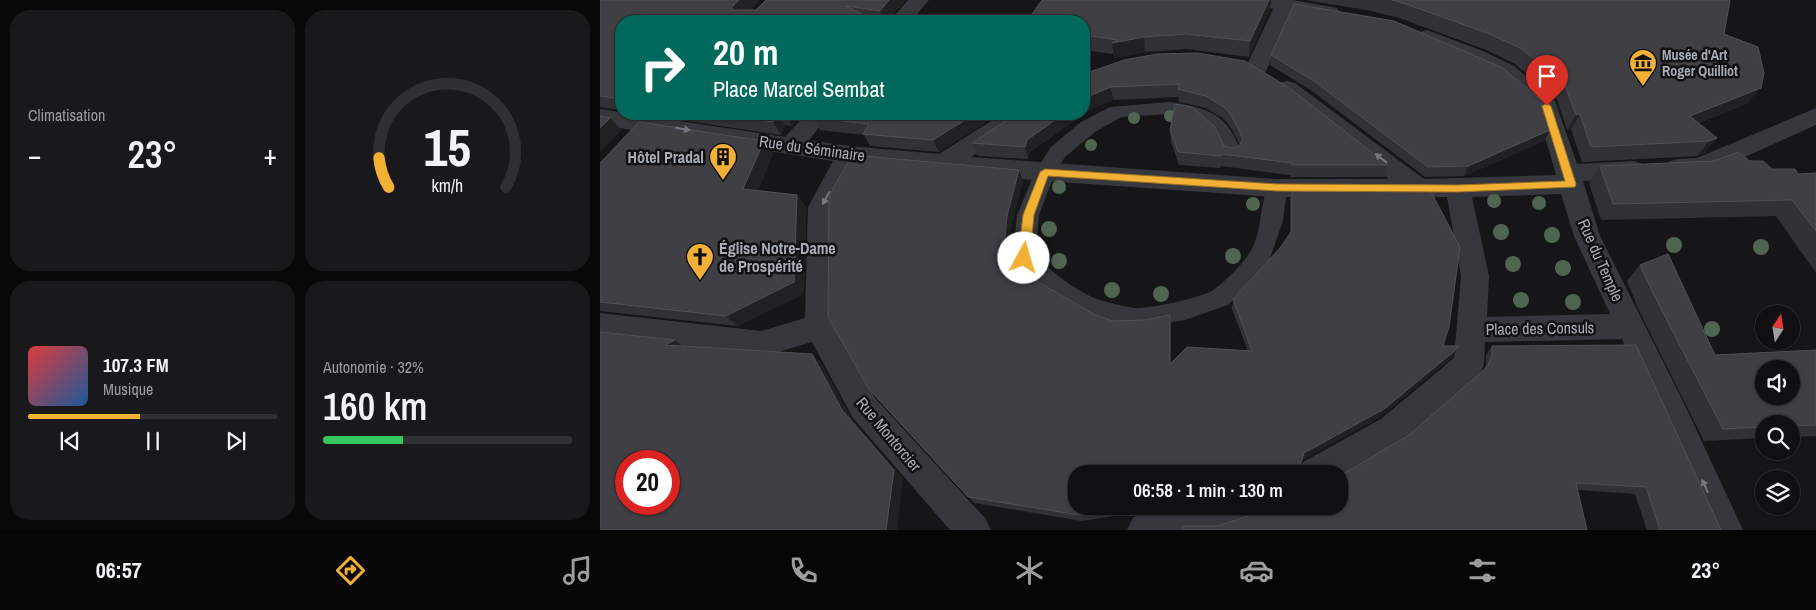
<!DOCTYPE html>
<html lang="fr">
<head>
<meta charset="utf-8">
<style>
  :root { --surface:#101012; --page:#19191b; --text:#f1f3f6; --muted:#9c9d9f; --line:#303032; --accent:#f2b134 }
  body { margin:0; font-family:"Archivo Narrow",sans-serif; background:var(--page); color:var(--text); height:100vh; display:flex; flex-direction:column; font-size:19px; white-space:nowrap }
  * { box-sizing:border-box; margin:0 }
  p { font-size:16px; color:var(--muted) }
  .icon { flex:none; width:28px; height:28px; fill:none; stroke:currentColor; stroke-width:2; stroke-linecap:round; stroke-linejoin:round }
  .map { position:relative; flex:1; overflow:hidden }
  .details { display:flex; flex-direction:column; gap:10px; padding:10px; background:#09090a; width:600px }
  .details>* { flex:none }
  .top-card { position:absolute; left:15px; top:15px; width:475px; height:105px; border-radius:20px; box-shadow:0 1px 4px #0004,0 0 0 1px var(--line); background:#00695c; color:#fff; overflow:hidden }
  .needle { width:32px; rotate:12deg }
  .controls { position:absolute; left:1155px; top:305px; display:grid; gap:10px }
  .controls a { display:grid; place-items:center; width:45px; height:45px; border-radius:50%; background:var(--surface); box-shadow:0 1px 4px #0004,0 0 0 1px var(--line); font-size:25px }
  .speed { position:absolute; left:15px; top:450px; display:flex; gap:10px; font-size:25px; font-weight:700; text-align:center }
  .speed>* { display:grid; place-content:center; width:65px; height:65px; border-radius:50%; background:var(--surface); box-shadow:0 1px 4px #0004,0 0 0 1px var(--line); line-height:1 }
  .speed .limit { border:8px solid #d22; background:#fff; color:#111 }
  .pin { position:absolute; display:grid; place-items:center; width:42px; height:42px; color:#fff; margin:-51px -21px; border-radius:50% 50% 50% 0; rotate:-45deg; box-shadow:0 0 5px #0007 }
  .pin .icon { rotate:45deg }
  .me { position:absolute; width:55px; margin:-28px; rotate:6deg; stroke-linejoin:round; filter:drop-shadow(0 0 4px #0008) }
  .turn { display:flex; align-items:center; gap:18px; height:105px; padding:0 15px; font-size:22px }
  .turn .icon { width:65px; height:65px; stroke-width:2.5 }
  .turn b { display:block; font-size:35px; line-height:42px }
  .big { font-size:38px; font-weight:600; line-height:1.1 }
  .details .card { flex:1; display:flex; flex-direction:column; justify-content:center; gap:8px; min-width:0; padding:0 18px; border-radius:20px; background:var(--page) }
  .details .dial { align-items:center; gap:0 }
  .dial svg { height:130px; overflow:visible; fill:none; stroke:var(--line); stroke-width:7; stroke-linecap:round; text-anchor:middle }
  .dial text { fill:var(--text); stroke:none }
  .song { display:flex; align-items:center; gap:15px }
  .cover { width:60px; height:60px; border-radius:8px; background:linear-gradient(135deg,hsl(0 70% 55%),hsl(210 70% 35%)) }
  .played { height:5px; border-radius:2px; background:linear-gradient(90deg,var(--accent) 45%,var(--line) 45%) }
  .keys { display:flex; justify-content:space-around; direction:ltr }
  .heat { display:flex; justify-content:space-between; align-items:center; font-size:28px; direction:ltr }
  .charge { height:8px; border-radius:4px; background:linear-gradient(90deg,#34c759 32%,var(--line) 0) }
  .details .tiles { flex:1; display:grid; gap:10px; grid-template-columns:repeat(2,1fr) }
  .trip { position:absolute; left:468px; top:465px; width:280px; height:50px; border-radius:20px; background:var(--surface); box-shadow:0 1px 4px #0004,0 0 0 1px var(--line); font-weight:600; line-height:50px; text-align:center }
  .dock { display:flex; height:80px; justify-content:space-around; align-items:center; background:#060607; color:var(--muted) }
  .dock .icon { width:35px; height:35px }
  .dock .selected { color:var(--accent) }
  .dock b { font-size:22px; color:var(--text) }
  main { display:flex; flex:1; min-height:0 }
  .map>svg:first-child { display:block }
</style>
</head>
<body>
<main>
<section class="details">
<div class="tiles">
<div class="card"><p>Climatisation</p>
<div class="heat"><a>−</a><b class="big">23°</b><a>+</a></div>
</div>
<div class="card dial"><svg viewBox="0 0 100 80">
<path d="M14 69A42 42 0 1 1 86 69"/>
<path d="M14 69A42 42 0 0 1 8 51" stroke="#f2b134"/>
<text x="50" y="56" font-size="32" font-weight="700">15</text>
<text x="50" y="72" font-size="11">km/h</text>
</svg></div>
<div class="card">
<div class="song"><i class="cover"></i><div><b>107.3 FM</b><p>Musique</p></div></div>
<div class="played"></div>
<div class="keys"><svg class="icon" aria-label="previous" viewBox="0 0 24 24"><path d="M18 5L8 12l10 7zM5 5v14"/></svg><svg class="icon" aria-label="pause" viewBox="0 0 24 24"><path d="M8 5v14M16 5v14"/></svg><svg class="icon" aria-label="next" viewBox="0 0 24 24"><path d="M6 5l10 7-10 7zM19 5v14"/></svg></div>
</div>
<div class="card"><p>Autonomie · 32%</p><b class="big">160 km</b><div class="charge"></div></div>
</div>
</section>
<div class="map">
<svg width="1216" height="530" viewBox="0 0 1216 530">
  <rect width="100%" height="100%" fill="#161618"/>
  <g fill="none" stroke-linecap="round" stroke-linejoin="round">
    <path fill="#37383d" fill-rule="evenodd" d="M570 102C608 108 627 113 641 152L638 157 631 159 624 157 616 138 593 118 570 114 521 117 495 132 465 157 455 173 439 215 435 255C452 272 472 288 494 298 505 302 522 306 535 308 548 309 602 298 613 290 626 281 644 263 652 249 663 228 659 202 670 183L677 180 684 183 687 188 683 221 670 258 654 280 628 305 585 320 536 328 480 313 439 288 416 264 413 258 417 215 435 172 451 147 481 122 510 107Z"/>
    <path fill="#37383d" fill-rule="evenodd" d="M308 0H329L311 21H290Z
      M647 0H693L737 8 740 12 737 16 730 18 692 12 667 69 664 74 656 76 648 74 645 69 673 9 650 4Z
      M827 30 883 51 914 66 955 101 977 164 1034 161 1043 164 1046 170 1043 176 1034 179 983 181 1000 236 1082 399 1143 530H1107L1022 339 885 342 884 364 880 374 803 441 739 479V474H698L703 462 781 419 854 358 861 276 847 197H677L445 181 256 164 234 207V326L275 398 385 518 391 530H350L253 418 212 342 161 357 0 339V313L161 331 205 318 208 207 233 161 0 125V109L185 137 206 114H230L209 140 249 146 339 154 402 114H429L426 120 371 157 677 179H789L679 93 676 88 679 83 687 81 695 83 824 179 956 175 937 109 898 76 820 40 817 36 820 32ZM961 194 974 236 1010 314 887 317 889 276 872 197Z
      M1216 108V125L1109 173C1096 177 1081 178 1068 174L1065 168 1068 162 1077 159 1097 158Z
      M577 506H657L652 518 618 530H527L533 518 545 512Z"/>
  </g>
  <g fill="#506452">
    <circle cx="570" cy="116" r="6"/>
    <circle cx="534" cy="118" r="6"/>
    <circle cx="491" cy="145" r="6"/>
    <circle cx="459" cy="187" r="7"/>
    <circle cx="894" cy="201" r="7"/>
    <circle cx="939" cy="203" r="7"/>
    <circle cx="653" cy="204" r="7"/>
    <circle cx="449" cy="229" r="8"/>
    <circle cx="901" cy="232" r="8"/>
    <circle cx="952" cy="235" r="8"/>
    <circle cx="1074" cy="245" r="8"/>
    <circle cx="1161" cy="247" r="8"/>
    <circle cx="633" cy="256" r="8"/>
    <circle cx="459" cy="261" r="8"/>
    <circle cx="913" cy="264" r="8"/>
    <circle cx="963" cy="268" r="8"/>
    <circle cx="512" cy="290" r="8"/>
    <circle cx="561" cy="294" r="8"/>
    <circle cx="921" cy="300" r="8"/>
    <circle cx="973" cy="302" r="8"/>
    <circle cx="1112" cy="329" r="8"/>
  </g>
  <path fill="#323236" d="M0 0H159L150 10 306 0 287 21H21V110L0 107Z
    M442 0H671L670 10 649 57 587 49 545 52 514 58 513 54 484 50V21Z
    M705 0H1130L1124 34 1148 103 1099 123 1117 138 1104 153 1097 156 982 162 971 129 967 130 957 100 915 64 884 49 799 18 767 10Z
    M671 55 950 130 944 141 864 176 825 177 712 91 670 65Z
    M524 60 788 165 785 177H690V175L621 166 620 168 579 165 571 142 570 130 632 148 639 146 640 145 631 128 624 119 606 108 579 102 578 97 513 100 491 109Z
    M63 114H204L192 126 185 125 181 135 67 118Z
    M399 114 339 152 270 146 264 135 220 130 212 117Z
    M416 114H484L430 152 428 159 377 156 372 143Z
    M173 154 158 190 197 195 206 207 204 294 137 326 0 311V163Z
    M1150 161 1172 169 1198 174 1216 173V273L1176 216 1001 220 989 183 1000 166Z
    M419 170 423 181 411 226 408 253 435 280 495 315 513 321 571 324V363L648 351 632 309 633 299 680 248 690 233V199L692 188 843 346 852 357 780 417 702 460 699 469 743 474 809 435 883 370 886 365V355L892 346 1121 530H1047L1035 494 978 490 618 526 654 514 739 474 476 506H567L540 512 482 521 374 503 269 389Z
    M1040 265 1115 355 1216 350V436L1191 437V424H1164V438L1104 441 1038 308 1027 281Z"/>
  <path fill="#212124" d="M139 0H159L140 20 132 10V7Z
    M289 0H306L287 21H284L280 11Z
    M669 0H671L670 10 649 57 650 41Z
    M544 37 545 52 514 58 512 43Z
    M511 87 513 100 491 109 484 114V99L489 96Z
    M1161 88 1148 103 1078 131 1090 116Z
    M176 114H177L185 125 181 135 173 122Z
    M184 114H204L192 126Z
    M375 114H399L339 152 333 140Z
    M463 114H484L430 152 428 159 425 147 427 140Z
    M980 114 971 129 967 130 976 115Z
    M10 118 22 130 0 152V128Z
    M950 130 944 141 864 176 868 166Z
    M1117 138 1104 153 1097 156 1109 141Z
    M164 141 173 154 153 201 143 189Z
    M419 170 423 181 411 226 408 258 404 248 407 216Z
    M197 195 206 207 204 294 137 326 126 316Z
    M570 315 571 324V373L570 364Z
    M75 340 88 351 65 345Z
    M858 348 852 357 780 417 702 460 704 453Z
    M212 354 222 364 252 419 303 478 297 530H286L242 410Z
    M539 506H567L540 512Z"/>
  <path fill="#3f3f44" stroke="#4f5156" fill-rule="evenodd" d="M0 0H139L132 7V10H156L166 0H289L280 11 246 6 275 21H21V99L0 96Z
    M442 0H669L650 41 586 34 544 37 512 43 518 40 484 35V21H427Z
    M792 0H1130L1124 34 1158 47 1164 73 1161 88 1090 116 1117 138 1109 141 991 147 980 114 976 115 965 85 922 49 890 34 803 3Z
    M694 4 794 21 901 67 941 100 950 130 868 166 828 167 714 81 671 55Z
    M597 53 645 61 688 87 788 165H692V163L621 154V156L578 152 570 130 575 104 592 107 615 127 624 146 632 148 639 146 643 139 631 115 624 107 606 96 578 89 579 84 511 87 489 96 484 99V74L524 60 557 54Z
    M116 114H176L173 122Z
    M215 114H375L333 140 263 134 269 124 212 117Z
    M416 114H463L427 140 425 147 372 143Z
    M0 116 10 118 0 128Z
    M39 122 164 141 143 189 197 195 194 282 126 316 0 302V163Z
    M1138 152 1150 161H1163L1172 169H1195L1198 174 1216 173V231L1192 200 1013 204 1000 166 1114 161Z
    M252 155 419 170 407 216 404 248 435 280 495 315 513 321 545 320 570 315V364L587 347 652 351 633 299 680 248 692 231V188H829L860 247 849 327 843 346H858V348L784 409 704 453 699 469H740L741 473 743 474 809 435 887 367 892 356V346L1036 345 1121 530H1060L1046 487 976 483 987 530H582V526H618L654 514 657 506H739V474H476V506H536L479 515 368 497 269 389 228 317 229 201 230 194Z
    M1068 254 1115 355 1216 350V425L1191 426V424H1164V427L1123 429 1053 293 1040 265ZM1164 369H1191V396H1164Z
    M0 332 75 340 65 345 212 354 242 410 294 470 286 530H0ZM26 461H69V504H26Z"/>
  <defs><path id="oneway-solid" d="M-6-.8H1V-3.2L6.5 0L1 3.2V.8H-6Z" transform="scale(1.25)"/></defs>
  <g fill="#757881">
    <use href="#oneway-solid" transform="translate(83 129) rotate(9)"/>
    <use href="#oneway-solid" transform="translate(781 158) rotate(-142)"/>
    <use href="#oneway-solid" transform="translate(226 198) rotate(118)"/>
    <use href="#oneway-solid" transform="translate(1105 486) rotate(-114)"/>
  </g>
  <path fill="#f2b134" stroke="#9d7322" d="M947 103 951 106 976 184 975 187 858 192 677 191 448 176 434 215 430 258 424 263 418 258 423 215 440 172 445 169 677 184 858 185 965 181 942 106Z"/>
  <defs>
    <symbol id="museum-pin" viewBox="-11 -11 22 30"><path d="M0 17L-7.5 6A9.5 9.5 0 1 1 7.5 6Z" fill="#f2b134" stroke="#111113"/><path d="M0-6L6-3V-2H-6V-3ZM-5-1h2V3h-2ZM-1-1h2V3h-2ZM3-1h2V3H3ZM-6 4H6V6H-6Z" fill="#111"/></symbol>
    <symbol id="building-pin" viewBox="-11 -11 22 30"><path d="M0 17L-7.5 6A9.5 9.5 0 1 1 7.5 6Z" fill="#f2b134" stroke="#111113"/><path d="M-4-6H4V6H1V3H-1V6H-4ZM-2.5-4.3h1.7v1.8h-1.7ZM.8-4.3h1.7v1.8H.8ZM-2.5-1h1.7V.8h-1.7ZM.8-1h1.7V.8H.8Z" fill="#111"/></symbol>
    <symbol id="church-pin" viewBox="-11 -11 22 30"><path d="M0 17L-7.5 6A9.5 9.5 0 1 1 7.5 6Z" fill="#f2b134" stroke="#111113"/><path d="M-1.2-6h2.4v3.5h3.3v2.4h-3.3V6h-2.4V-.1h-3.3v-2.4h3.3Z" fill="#111"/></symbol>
  </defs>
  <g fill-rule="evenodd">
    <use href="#museum-pin" x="1027" y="47" width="32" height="43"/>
    <use href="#building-pin" x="107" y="141" width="32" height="43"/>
    <use href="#church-pin" x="84" y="241" width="32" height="43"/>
  </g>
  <g text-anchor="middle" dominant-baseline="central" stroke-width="5" stroke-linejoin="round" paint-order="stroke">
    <g font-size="14" font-weight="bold" fill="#a8adb8" stroke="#111113" text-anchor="start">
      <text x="1062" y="55">Musée d'Art<tspan x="1062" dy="16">Roger Quilliot</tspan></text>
    </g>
    <g font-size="16" fill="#a8adb8" stroke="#111113">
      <text transform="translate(212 148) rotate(8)">Rue du Séminaire</text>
      <text transform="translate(1001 260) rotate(66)">Rue du Temple</text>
      <text transform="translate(940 328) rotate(-1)">Place des Consuls</text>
      <text transform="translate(289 434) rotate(50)">Rue Montorcier</text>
    </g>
    <g font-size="16" font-weight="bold" fill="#a8adb8" stroke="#111113" text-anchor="end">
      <text x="104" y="157">Hôtel Pradal</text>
      <text x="119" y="248" text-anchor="start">Église Notre-Dame<tspan x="119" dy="18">de Prospérité</tspan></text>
    </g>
  </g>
</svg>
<div class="controls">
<a><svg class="needle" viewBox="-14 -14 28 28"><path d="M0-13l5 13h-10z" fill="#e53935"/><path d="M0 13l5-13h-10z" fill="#9c9d9f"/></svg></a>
<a><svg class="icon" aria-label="sound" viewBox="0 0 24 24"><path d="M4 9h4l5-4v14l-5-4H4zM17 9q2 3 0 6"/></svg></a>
<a><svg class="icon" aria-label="search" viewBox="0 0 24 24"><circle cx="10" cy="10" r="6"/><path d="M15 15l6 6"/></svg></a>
<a><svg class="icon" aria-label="layers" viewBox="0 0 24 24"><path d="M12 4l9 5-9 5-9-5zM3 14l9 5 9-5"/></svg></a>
</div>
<div class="speed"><div class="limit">20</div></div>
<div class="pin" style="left:947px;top:106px;background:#d93025"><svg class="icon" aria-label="arrive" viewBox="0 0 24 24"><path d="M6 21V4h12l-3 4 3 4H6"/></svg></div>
<svg class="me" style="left:424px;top:258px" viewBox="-20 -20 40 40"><circle r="19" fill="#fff"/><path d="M0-13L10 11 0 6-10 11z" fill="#f2b134"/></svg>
<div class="trip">06:58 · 1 min · 130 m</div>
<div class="top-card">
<div class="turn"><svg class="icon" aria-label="right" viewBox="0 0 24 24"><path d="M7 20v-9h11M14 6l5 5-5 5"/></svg><div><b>20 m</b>Place Marcel Sembat</div></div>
</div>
</div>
</main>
<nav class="dock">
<b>06:57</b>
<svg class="icon selected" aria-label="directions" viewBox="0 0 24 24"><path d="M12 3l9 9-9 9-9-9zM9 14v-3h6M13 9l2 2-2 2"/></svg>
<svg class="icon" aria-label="music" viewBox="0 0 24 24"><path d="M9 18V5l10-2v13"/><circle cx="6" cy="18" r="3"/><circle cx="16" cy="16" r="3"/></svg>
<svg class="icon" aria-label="phone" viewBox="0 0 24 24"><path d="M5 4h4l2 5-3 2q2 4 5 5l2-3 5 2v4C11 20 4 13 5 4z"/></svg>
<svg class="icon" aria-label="climate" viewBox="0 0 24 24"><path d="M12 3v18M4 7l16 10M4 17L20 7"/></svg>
<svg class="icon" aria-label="car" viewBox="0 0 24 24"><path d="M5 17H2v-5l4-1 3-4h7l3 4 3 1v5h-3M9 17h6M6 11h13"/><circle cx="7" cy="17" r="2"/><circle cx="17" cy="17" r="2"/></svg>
<svg class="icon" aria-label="filters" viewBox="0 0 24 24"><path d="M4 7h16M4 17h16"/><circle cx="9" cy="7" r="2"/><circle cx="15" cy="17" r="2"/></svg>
<b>23°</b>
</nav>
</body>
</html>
